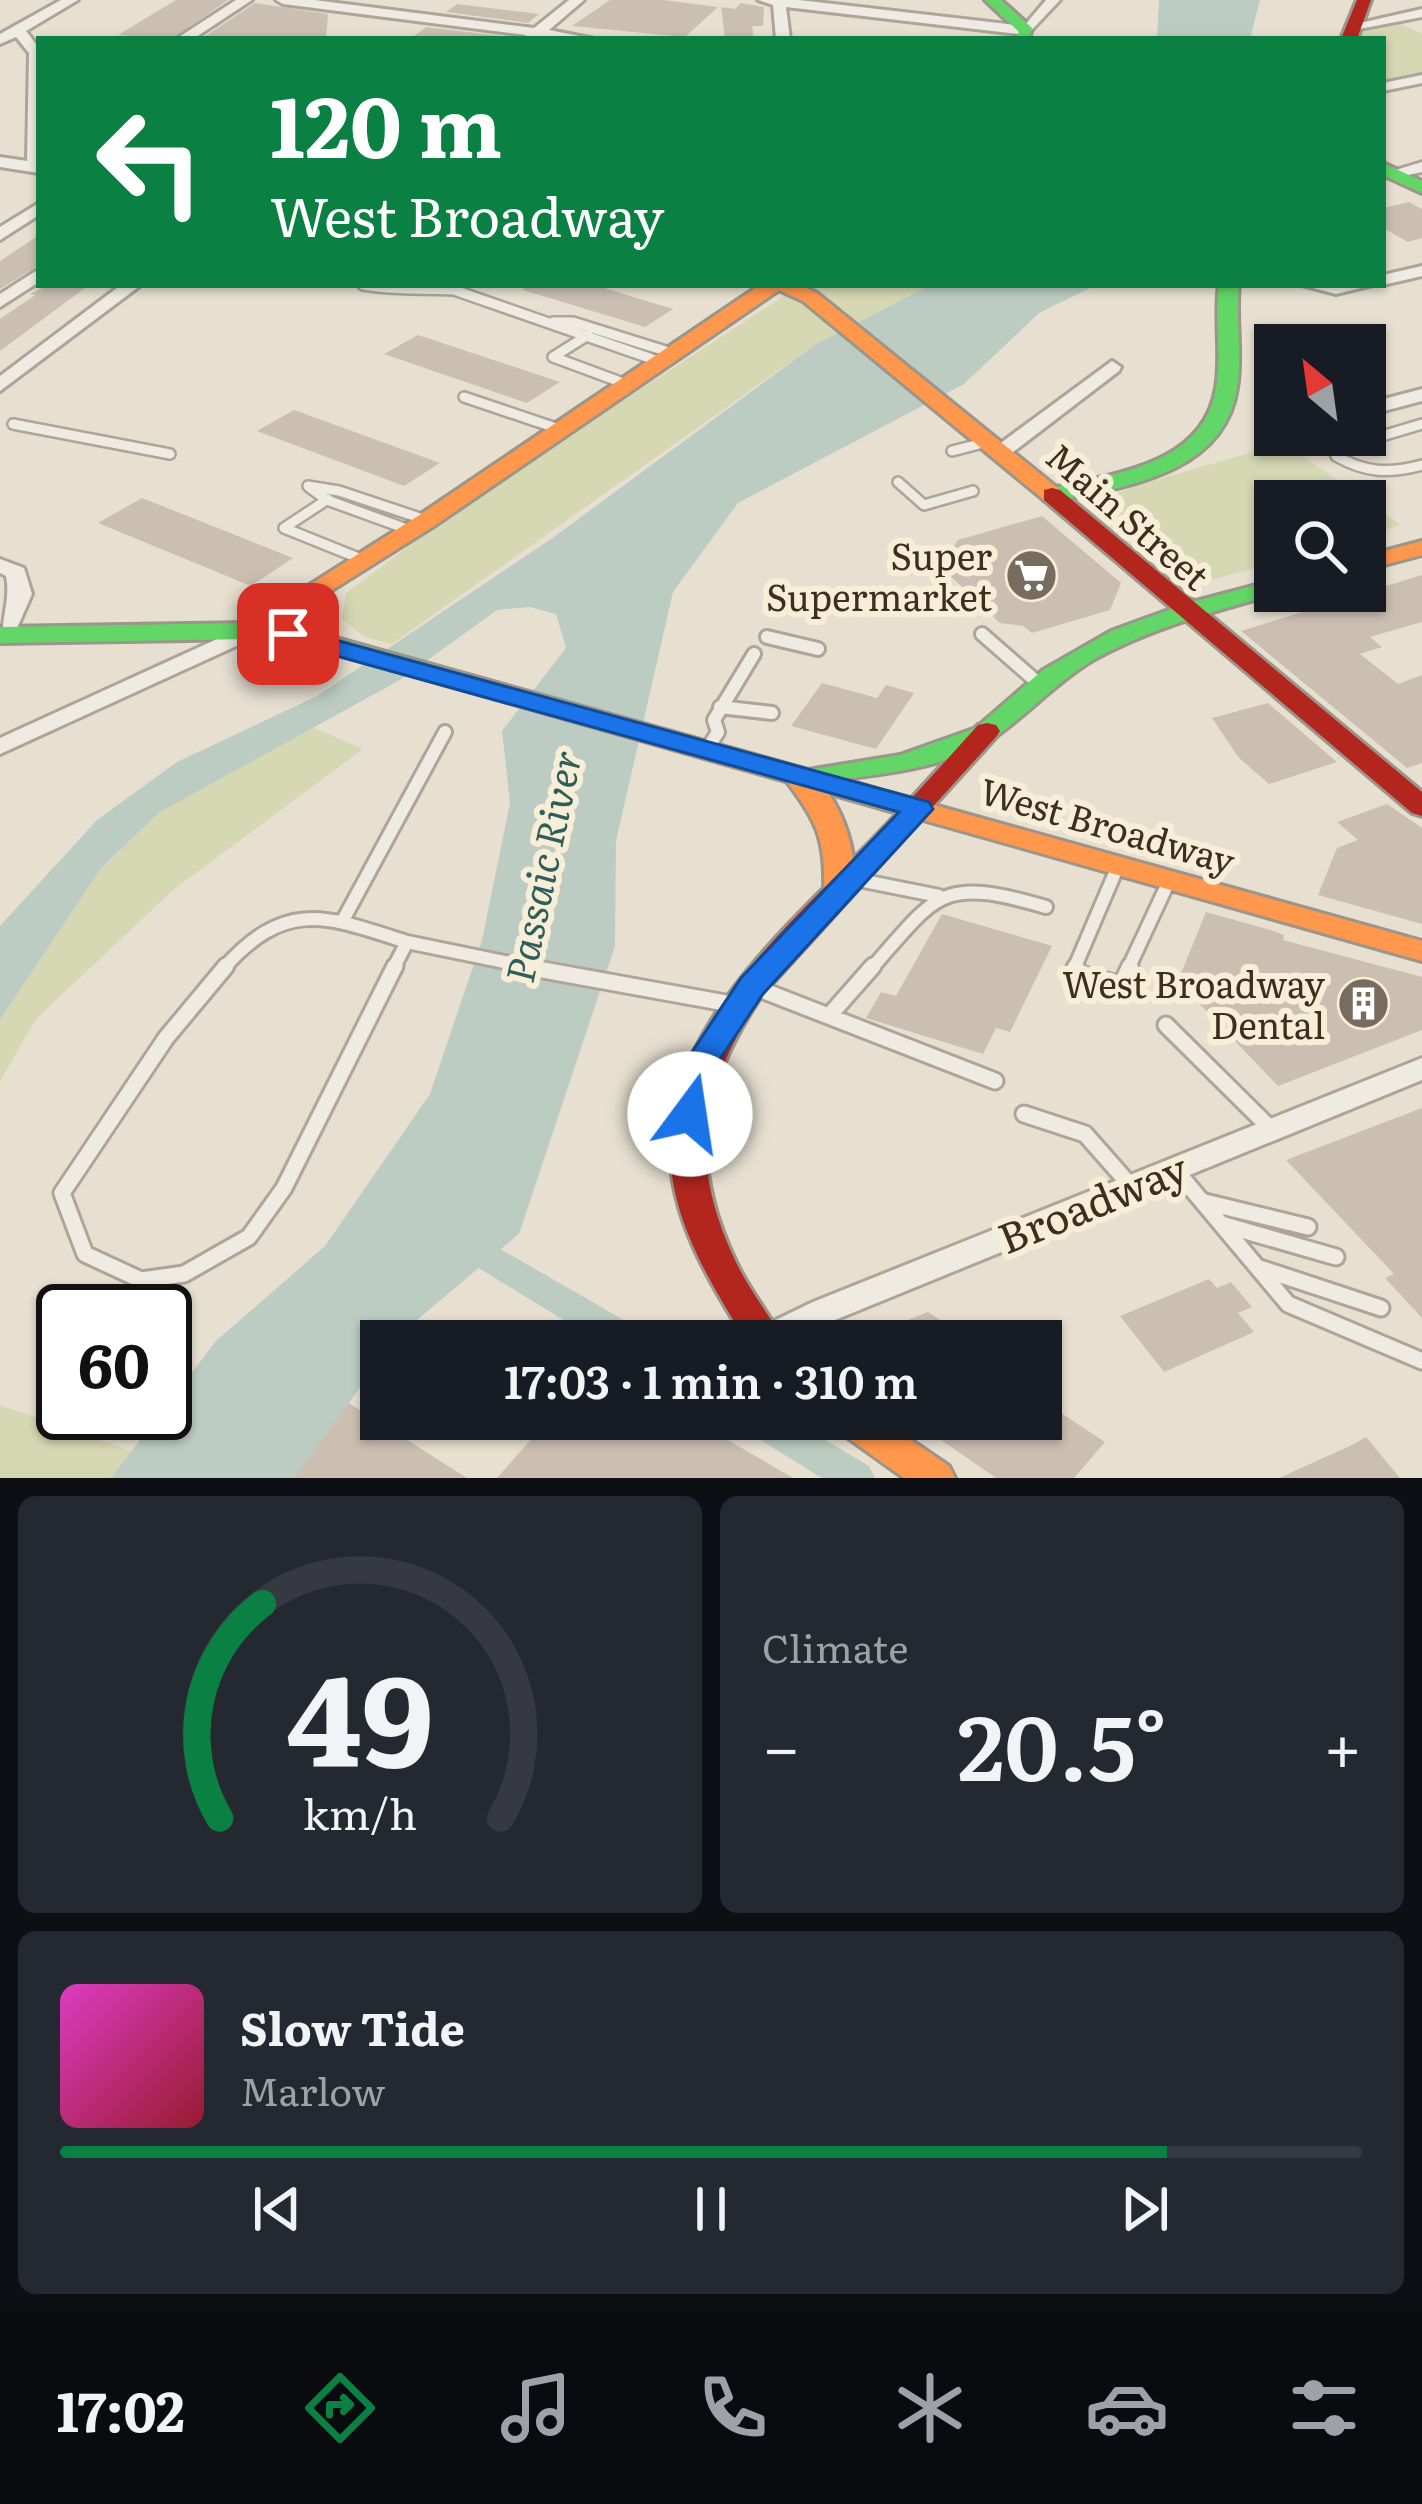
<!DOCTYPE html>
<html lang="en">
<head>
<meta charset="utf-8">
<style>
  :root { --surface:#171b24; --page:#242831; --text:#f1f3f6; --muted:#9ea1a6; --line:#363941; --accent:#0b8043 }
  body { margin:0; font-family:Literata,serif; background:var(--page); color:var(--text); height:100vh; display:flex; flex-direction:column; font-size:45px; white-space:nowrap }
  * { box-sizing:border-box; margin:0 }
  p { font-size:39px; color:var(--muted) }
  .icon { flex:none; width:66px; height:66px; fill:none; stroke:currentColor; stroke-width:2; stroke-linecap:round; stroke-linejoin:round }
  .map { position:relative; height:1478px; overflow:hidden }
  .panel { display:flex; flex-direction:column; gap:18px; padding:18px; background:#0d0f14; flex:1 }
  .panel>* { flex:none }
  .hud { position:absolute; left:36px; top:36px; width:1350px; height:252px; border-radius:0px; box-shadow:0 3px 9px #0004; background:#0b8043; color:#fff; overflow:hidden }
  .needle { width:78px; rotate:331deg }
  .controls { position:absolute; left:1254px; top:324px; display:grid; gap:24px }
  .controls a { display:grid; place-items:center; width:132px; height:132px; border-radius:0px; background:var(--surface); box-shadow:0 3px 9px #0004; font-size:60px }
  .speed { position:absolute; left:36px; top:1284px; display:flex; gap:24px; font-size:60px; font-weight:700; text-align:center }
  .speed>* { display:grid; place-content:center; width:156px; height:156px; border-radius:50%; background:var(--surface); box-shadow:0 3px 9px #0004; line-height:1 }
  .speed .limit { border:6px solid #111; border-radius:18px; background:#fff; color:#111 }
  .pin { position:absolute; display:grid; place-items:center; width:102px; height:102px; color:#fff; margin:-51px; border-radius:24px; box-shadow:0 6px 18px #0006 }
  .me { position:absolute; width:132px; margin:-66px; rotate:14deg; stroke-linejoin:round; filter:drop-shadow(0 0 9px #0008) }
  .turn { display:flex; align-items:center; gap:42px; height:252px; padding:0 36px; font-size:54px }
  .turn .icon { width:156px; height:156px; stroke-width:2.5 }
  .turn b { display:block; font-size:84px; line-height:102px }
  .big { font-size:90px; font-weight:600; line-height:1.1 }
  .panel .card { flex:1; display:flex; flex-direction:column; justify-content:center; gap:18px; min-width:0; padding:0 42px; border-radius:18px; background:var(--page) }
  .panel .dial { align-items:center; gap:0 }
  .dial svg { height:312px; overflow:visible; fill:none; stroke:var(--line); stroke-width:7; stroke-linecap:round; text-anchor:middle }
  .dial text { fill:var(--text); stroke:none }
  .song { display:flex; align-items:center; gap:36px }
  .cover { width:144px; height:144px; border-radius:18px; background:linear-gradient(135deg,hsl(310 70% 55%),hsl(350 70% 35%)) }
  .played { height:12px; border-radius:6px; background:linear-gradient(90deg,var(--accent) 85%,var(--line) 85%) }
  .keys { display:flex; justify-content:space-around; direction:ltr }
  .heat { display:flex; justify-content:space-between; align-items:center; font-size:66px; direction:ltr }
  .panel .tiles { flex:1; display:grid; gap:18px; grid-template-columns:1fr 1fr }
  .card:last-child { grid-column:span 2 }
  .trip { position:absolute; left:360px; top:1320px; width:702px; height:120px; border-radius:0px; background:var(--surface); box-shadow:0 3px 9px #0004; font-weight:600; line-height:120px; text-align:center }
  .tab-bar { display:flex; height:192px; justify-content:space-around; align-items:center; background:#090b0e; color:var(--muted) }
  .tab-bar .icon { width:84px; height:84px }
  .tab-bar .on { color:var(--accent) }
  .tab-bar b { font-size:54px; color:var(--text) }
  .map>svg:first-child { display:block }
</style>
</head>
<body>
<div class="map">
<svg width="1422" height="1478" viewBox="0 0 1422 1478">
  <rect width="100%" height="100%" fill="#e7e0d1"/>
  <path fill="#d6d7b3" d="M1391 19 1422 34V75L1383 83V39H1359L1363 28Z
    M801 285H932L816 344 392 644 365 637 342 619 346 593 470 500Z
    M1284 443 1401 525 1365 536V501H1275V562L1212 580 1183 578 1091 504 1135 486Z
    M312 727 363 749 173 890 37 1018 0 1081V1020L102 867 160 812Z
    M0 1405 132 1451 111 1478H0Z"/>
  <path fill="#bcccc2" d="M1159 0H1260L1250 39H1157Z
    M931 285H1096L1039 313 964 384 738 503 673 592 616 841 615 946 519 1234 392 1341H381V1357L297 1478H111L216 1341 325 1246 430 1094 482 940 510 803 502 731 566 648 556 614 530 607 497 610 400 680 160 812 102 867 0 1020V926L97 820 177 762 317 696 551 539 816 344Z"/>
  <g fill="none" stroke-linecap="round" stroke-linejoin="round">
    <path fill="#bcccc2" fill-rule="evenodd" d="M490 1243 641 1330 646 1341H598L477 1267 472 1257 477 1247Z
      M738 1419H790L869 1466 875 1478H822L744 1430Z"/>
  </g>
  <path fill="#cbbfb2" d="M176 0H228L172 39 118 35Z
    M610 0H663L718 7 685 37 572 26Z
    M255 3 328 14 326 39H201Z
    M741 3 764 7 763 26H752L754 39H725L721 7 735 9Z
    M457 4 539 14 528 23 446 12Z
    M426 27 509 37 410 39Z
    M1409 202 1422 209V238L1408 242 1383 228V208Z
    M39 235V265L0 289V261Z
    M49 285H89L0 351V319L35 295 29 294Z
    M524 285H594L673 309 645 327 523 290Z
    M418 335 560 382 527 403 384 354Z
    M294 410 440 463 404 486 257 431Z
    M142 498 293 558 251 586 98 523Z
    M1042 516 1121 583 1110 610 1032 633 1023 626 1000 623 942 568 958 540Z
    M1422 575V622L1370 637 1382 647 1360 654 1398 684 1422 675V763L1407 768 1241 631Z
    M822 683 877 698 886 685 914 693 876 749 791 726Z
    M1268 703 1337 762 1269 784 1239 758 1212 718Z
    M1387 804 1422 828V924L1318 895 1337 848 1358 840 1337 822Z
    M1206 912 1267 929 1284 935 1283 940 1422 977V1030L1278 1086 1192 996 1169 1003Z
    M942 914 1052 946 1010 1032 996 1028 983 1054 866 1018 881 992 896 996Z
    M1422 1108V1318L1385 1278 1394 1274 1286 1160Z
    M1209 1279 1217 1288 1231 1282 1252 1307 1238 1313 1254 1332 1164 1372 1120 1316Z
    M928 1312 973 1341H858V1340Z
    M1041 1400 1105 1442 1074 1478H996L911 1419H1041Z
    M349 1403 467 1478H294Z
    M549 1419H692L793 1478H497Z
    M1366 1437 1400 1478H1279L1352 1445Z"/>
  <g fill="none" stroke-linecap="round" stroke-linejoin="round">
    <defs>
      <path id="lane-far2" d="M363 285C398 291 420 288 454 290L658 361
        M553 322H573L672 353
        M553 357 626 384
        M553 357 588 335
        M464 397 559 429
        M13 424 170 454
        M1422 424 1335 450 1336 456C1366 473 1389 474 1422 465
        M952 451 987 442
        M898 482 924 505 973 491
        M308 486 339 491 420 518
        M309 487 327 500 404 528
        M284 528 361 559
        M284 528 328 499"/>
      <path id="lane-far1" d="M982 634 1037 682
        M767 637 818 649
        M720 707 772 713
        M706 751 718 732 714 720 754 654
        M859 880 939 896
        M342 922 445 732
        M407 942 539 969
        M223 969C286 898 326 916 407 942
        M393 969 407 942
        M871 969C938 893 940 876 1046 907
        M1074 969 1118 866
        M1128 969 1169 881"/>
      <path id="lane" d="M226 966 166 1038 62 1193 85 1254 141 1280 184 1274 249 1237 284 1188 395 966
        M521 966 731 1004
        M1076 966 1073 972 1121 985 1130 966
        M759 989 995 1081
        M829 1016 873 966
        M1166 1025 1270 1128
        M1024 1114 1085 1134 1130 1185
        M1174 1168 1288 1304 1422 1361
        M1205 1202 1308 1227
        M1221 1224 1336 1257
        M1257 1267 1381 1308"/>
      <path id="street" d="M61 0H78L26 31 39 48V173L0 167V157L27 161 29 53 16 37 0 44V34Z
        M236 0H252L193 39H176Z
        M276 0H314L534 28 569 0H584L549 30 595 39H526V35L283 4Z
        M758 0H799L1024 26 1046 0H1060L1027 35 786 7 790 39H776L773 5Z
        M1422 9V17L1354 30 1347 26Z
        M1422 75V83L1383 91V83Z
        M1422 162V172L1394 178 1386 173Z
        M39 203V215L0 240V227Z
        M1422 266V276L1383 285H1382L1383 275Z
        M39 269V282L0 307V294Z
        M121 285H141L0 391V376Z
        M1302 285H1373L1336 294Z
        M1112 361 1121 367 1119 371 1008 456H994V448Z
        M1422 389V401L1365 416V404Z
        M0 559 24 568 32 594 14 635 3 642C0 621 11 600 6 576L0 573Z
        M250 624 258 626 261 631 258 636 0 754V738Z
        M1422 1058V1080L835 1320 794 1341 749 1340 753 1331 813 1302Z"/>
      <path id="fast" d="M985 0H1001L1032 28 1029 39H1013L1019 32Z
        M1383 163 1422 181V193L1383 175Z
        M1219 285H1239C1235 319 1243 354 1237 388 1224 475 1123 487 1052 502L1044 500V490C1108 474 1203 468 1216 388 1222 354 1214 319 1219 285Z
        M1275 580V591L1284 592C1219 610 1152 627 1093 660 1058 681 1032 710 999 734 957 765 894 773 842 779L901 796 905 802 901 808 891 811 316 648 250 639 0 643V627L250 623 318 633 808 770 900 755 976 728 1043 670 1111 631 1185 604Z"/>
      <path id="slow" d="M760 285H800L817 293 1060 490V500H1044L803 301 779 290 434 526 259 636 250 639 237 631 418 516Z
        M1422 541V555L1365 570V556Z
        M796 767C836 777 867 864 849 899H829L824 892C826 835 815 819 782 775Z
        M891 793 1422 941V961L881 808 877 802 881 796Z
        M831 1419H880L949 1466 955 1478H904L837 1430Z"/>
      <path id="jam" d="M1357 0H1371L1357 39H1341Z
        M1052 488 1060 490 1422 792V816L1412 813 1044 500V490Z
        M987 723 996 725 1000 731 996 737 761 996C701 1088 687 1158 735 1260 748 1289 769 1313 783 1341H746C710 1282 670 1219 670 1147 670 1025 794 920 872 840 908 803 943 764 978 725Z"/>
    </defs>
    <use href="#lane-far2" stroke="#ada599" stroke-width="14"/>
    <use href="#lane-far1" stroke="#ada599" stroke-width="18"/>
    <use href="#lane" stroke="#ada599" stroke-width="21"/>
    <use href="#street" stroke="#ada599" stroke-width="6"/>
    <use href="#fast" stroke="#9c958a" stroke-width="6"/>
    <use href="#slow" stroke="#9c958a" stroke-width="6"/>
    <use href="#jam" stroke="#9c958a" stroke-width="6"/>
    <use href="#lane-far2" stroke="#efebe3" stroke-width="9"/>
    <use href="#lane-far1" stroke="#efebe3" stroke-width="12"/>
    <use href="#lane" stroke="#efebe3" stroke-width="15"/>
    <use href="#street" fill="#efebe3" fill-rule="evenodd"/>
    <use href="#fast" fill="#63d668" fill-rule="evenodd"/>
    <use href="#slow" fill="#ff974d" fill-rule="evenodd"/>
    <use href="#jam" fill="#b3261e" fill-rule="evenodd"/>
  </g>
  <path fill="#1a73e8" stroke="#114b97" stroke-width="3" d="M288 627 929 802 933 809 763 994 718 1062 702 1123 690 1127 678 1123 673 1114 686 1061 741 978 899 812 279 640 276 634 279 629Z"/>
  <defs>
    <symbol id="supermarket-disc" viewBox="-11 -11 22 22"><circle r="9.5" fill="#786c5e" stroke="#f7eed8"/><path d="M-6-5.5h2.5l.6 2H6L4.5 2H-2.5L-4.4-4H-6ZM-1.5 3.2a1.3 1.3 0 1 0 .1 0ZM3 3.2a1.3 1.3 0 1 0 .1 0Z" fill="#fff"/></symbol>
    <symbol id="building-disc" viewBox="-11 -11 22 22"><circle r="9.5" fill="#786c5e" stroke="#f7eed8"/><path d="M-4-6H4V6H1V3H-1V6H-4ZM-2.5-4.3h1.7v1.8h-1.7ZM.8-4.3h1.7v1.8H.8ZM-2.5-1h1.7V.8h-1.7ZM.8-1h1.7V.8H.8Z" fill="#fff"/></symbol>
  </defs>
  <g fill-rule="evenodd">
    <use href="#supermarket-disc" x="1002" y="546" width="59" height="59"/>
    <use href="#building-disc" x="1334" y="974" width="59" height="59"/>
  </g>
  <g text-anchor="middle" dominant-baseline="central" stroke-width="12" stroke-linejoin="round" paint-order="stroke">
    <g font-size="36" fill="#3d2e20" stroke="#f7eed8">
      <text transform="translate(1129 515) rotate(41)">Main Street</text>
      <text transform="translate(1108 824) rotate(16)">West Broadway</text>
    </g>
    <g font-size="36" fill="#3d2e20" stroke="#f7eed8" text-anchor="end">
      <text x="992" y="554">Super<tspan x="992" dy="41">Supermarket</tspan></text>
      <text x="1325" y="982">West Broadway<tspan x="1325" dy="41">Dental</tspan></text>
    </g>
    <g font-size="39" font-style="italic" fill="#2f5d5a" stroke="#f7eed8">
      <text transform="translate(541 866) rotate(-78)">Passaic River</text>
    </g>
    <g font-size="42" fill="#3d2e20" stroke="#f7eed8">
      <text transform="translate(1092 1201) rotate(-22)">Broadway</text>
    </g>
  </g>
</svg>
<div class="controls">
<a><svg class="needle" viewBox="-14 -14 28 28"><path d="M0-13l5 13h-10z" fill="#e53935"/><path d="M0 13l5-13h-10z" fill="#9ea1a6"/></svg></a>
<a><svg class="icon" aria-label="search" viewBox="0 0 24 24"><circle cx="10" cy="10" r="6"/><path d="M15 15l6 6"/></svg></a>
</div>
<div class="speed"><div class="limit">60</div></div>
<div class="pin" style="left:288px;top:634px;background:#d93025"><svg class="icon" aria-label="arrive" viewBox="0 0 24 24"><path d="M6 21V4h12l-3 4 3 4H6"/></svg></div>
<svg class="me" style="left:690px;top:1114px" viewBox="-20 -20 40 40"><circle r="19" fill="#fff"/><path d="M0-13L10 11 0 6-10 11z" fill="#1a73e8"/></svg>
<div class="trip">17:03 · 1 min · 310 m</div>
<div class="hud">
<div class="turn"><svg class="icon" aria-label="left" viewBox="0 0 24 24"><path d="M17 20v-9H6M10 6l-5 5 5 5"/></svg><div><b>120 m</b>West Broadway</div></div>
</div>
</div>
<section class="panel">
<div class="tiles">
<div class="card dial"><svg viewBox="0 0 100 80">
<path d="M14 69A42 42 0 1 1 86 69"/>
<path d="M14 69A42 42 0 0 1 25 14" stroke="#0b8043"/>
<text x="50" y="56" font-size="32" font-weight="700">49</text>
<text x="50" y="72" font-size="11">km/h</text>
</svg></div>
<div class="card"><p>Climate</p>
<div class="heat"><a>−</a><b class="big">20.5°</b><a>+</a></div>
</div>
<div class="card">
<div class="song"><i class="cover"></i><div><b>Slow Tide</b><p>Marlow</p></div></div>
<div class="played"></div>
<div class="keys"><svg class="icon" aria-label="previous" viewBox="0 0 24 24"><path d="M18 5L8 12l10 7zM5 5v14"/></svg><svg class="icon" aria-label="pause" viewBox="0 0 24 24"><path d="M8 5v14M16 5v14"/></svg><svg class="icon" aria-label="next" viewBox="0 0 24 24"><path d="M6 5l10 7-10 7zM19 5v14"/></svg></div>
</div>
</div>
</section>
<nav class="tab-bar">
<b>17:02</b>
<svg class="icon on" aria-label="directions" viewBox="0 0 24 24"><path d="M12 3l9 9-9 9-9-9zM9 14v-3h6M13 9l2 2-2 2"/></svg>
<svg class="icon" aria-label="music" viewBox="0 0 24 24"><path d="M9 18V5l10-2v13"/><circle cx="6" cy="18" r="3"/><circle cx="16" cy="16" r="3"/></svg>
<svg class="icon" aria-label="phone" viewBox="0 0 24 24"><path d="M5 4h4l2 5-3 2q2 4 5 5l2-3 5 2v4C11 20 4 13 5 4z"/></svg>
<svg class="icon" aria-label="climate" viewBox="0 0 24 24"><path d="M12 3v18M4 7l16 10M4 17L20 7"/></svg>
<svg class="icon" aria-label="car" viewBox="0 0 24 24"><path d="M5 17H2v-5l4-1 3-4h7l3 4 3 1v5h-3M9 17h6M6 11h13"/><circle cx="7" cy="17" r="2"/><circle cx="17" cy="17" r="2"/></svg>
<svg class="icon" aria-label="filters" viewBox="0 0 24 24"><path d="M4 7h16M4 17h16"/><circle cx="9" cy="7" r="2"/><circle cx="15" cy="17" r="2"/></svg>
</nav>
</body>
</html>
